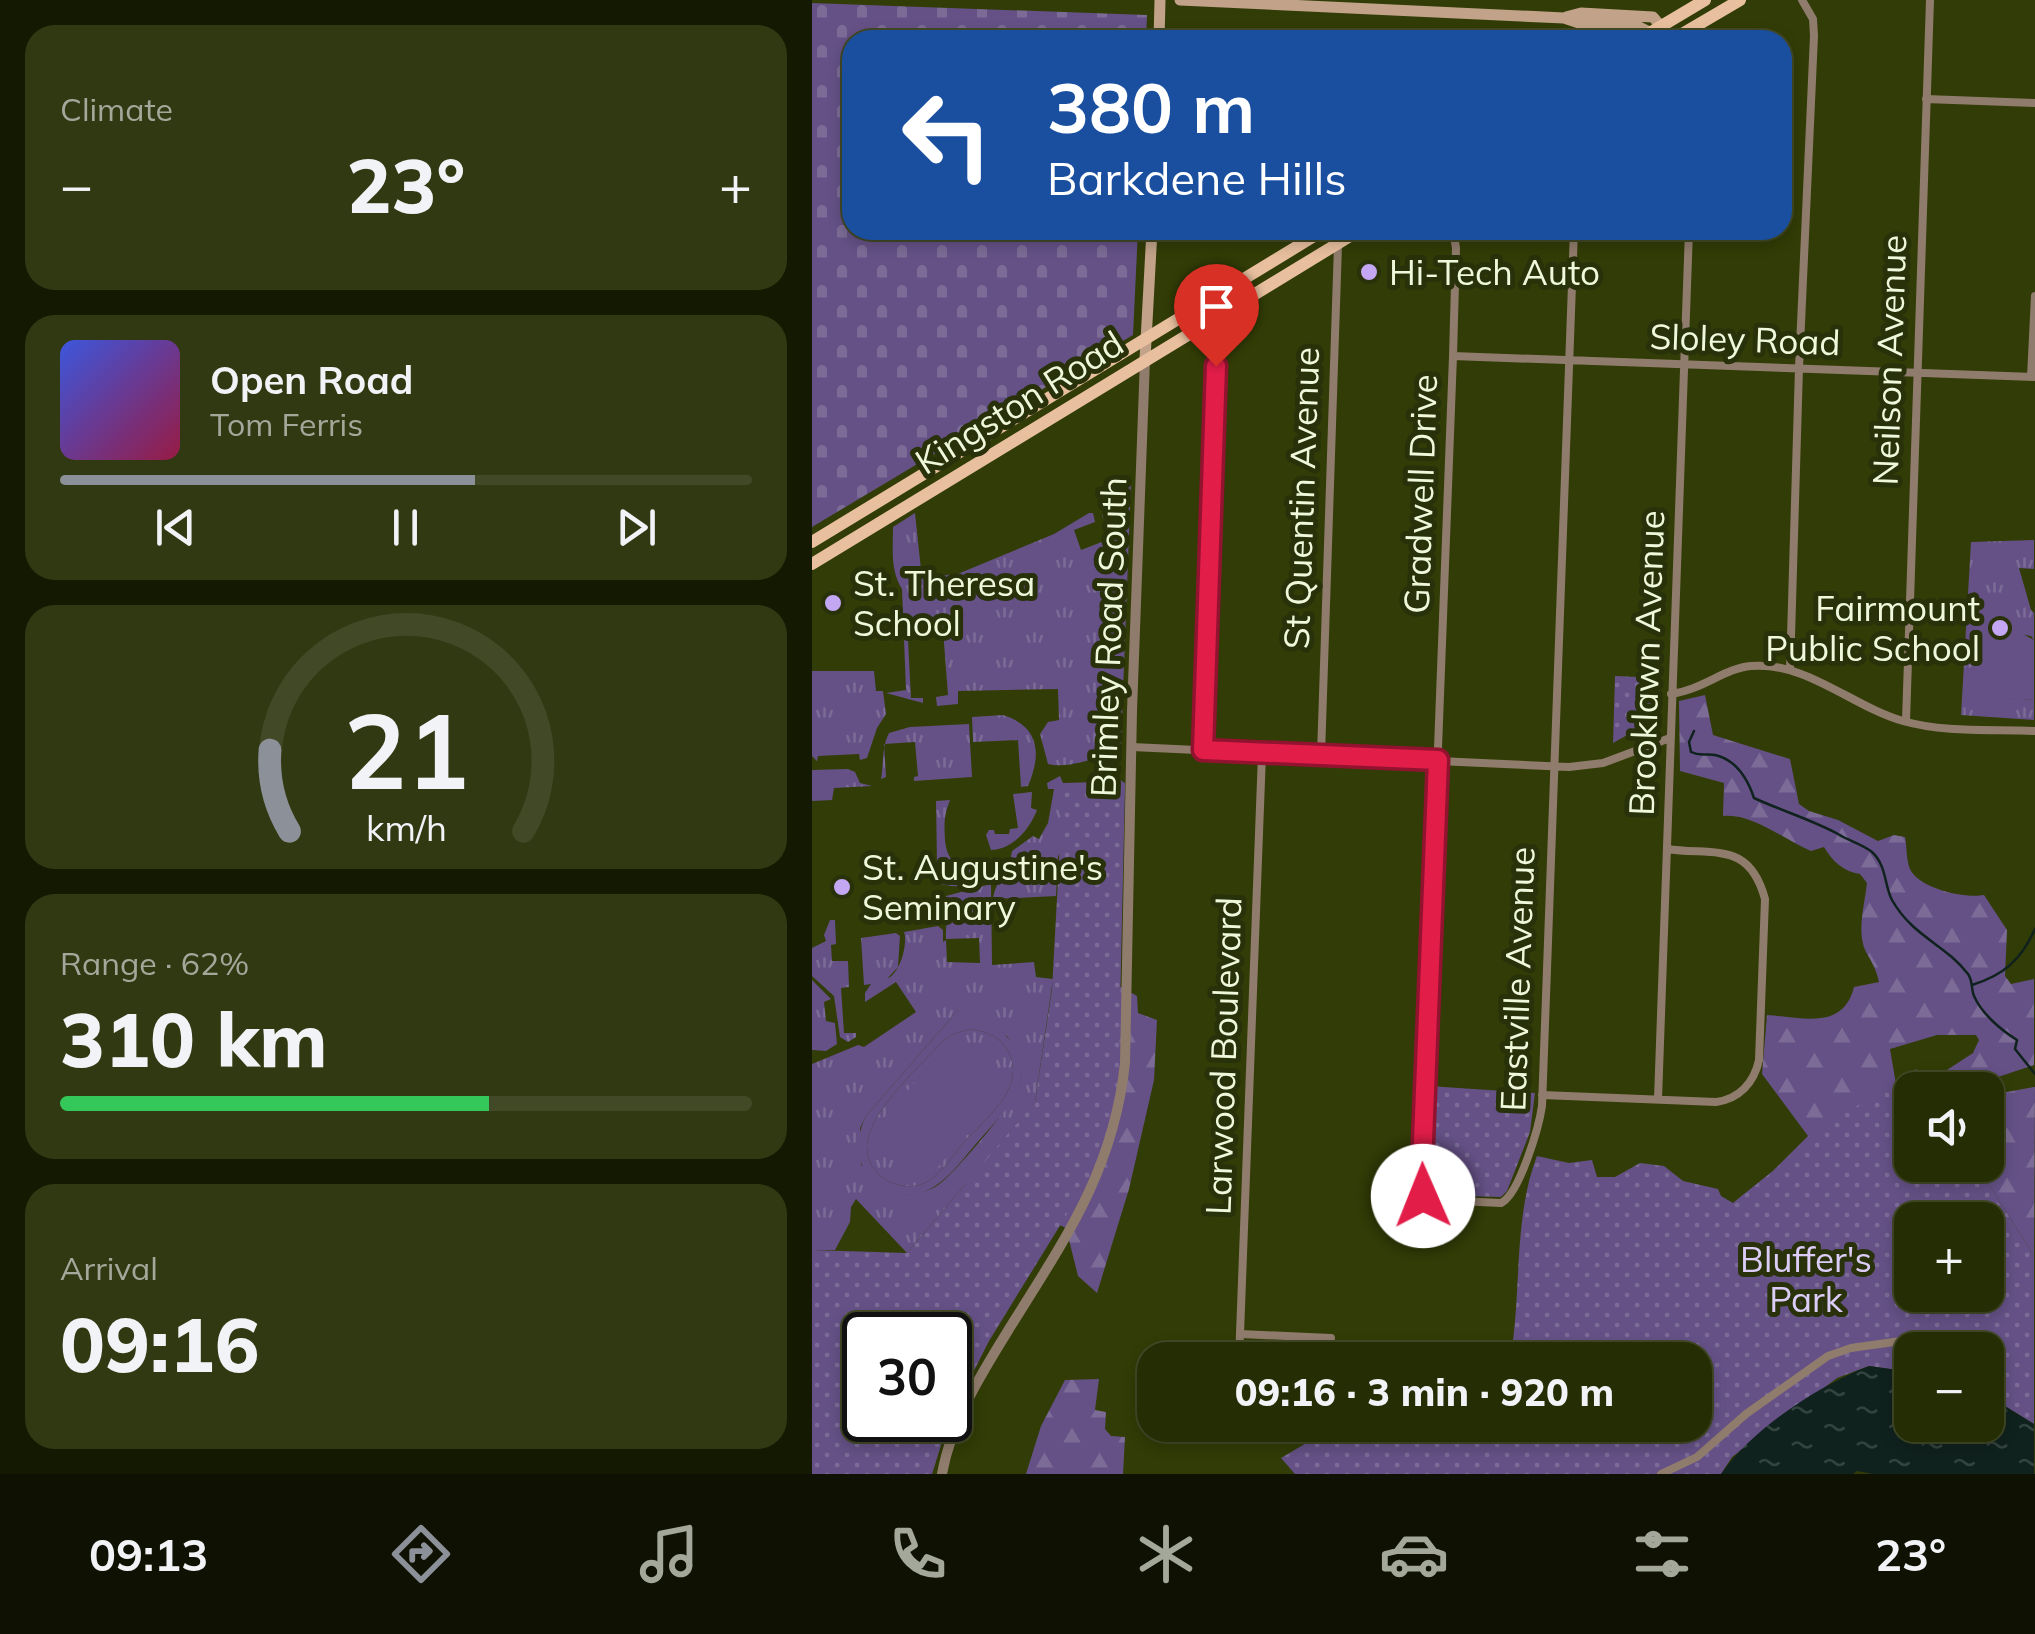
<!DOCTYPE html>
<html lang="en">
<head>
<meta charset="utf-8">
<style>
  :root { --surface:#252d04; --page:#313913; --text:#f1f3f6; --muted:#a3a89a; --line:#424926; --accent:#8c9099 }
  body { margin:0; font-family:Mulish,sans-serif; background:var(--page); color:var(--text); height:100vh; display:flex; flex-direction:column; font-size:38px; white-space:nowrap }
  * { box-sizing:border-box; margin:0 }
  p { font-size:32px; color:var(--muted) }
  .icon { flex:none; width:55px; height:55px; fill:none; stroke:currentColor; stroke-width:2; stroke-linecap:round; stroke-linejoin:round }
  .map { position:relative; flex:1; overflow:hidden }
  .drawer { display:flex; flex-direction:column; gap:25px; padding:25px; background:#141902; width:812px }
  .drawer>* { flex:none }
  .guide { position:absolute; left:30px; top:30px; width:950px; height:210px; border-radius:30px; box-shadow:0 5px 15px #0003,0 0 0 2px var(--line); background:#1a4fa0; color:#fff; overflow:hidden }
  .fabs { position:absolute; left:1082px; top:1072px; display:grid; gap:20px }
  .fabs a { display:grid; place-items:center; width:110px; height:110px; border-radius:20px; background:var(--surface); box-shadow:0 5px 15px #0003,0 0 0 2px var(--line); font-size:50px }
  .speed { position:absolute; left:30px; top:1312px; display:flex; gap:20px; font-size:50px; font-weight:700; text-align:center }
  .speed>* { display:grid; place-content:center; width:130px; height:130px; border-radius:50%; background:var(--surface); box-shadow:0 5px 15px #0003,0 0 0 2px var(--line); line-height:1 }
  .speed .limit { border:5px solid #111; border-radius:15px; background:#fff; color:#111 }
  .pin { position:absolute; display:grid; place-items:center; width:85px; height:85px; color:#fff; margin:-102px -42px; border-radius:50% 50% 50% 0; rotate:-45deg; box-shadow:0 0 10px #0007 }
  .pin .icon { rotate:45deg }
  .me { position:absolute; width:110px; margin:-55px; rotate:359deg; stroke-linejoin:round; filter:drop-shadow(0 0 8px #0008) }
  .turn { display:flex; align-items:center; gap:35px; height:210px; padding:0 40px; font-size:45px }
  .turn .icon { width:130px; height:130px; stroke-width:2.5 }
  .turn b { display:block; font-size:70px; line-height:85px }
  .big { font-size:75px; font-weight:800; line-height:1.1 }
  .drawer .card { flex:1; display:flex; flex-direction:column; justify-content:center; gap:15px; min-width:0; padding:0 35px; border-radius:30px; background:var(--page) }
  .drawer .dial { align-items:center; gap:0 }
  .dial svg { height:260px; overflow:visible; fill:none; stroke:var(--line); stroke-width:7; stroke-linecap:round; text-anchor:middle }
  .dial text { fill:var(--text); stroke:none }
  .song { display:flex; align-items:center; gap:30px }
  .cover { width:120px; height:120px; border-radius:15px; background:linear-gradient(135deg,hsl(230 70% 55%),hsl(340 70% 35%)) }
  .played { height:10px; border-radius:5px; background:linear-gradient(90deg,var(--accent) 60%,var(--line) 60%) }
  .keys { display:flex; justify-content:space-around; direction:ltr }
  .heat { display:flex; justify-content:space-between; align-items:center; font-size:55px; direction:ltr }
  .charge { height:15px; border-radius:8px; background:linear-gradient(90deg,#34c759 62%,var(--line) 0) }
  .trip { position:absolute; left:325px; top:1342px; width:575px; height:100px; border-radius:30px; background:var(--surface); box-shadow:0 5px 15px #0003,0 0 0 2px var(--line); font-weight:800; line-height:100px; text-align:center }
  .dock { display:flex; height:160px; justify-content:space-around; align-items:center; background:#0f1202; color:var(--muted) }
  .dock .icon { width:70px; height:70px }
  .dock .active { color:var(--accent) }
  .dock b { font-size:45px; color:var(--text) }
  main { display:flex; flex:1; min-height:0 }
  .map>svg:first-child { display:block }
</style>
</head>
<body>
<main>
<section class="drawer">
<div class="card"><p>Climate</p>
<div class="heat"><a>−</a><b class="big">23°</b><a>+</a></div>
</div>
<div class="card">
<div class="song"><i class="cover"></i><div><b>Open Road</b><p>Tom Ferris</p></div></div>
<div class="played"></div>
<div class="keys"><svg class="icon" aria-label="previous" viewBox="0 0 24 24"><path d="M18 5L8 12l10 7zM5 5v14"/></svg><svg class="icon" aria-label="pause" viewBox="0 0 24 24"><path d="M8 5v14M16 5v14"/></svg><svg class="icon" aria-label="next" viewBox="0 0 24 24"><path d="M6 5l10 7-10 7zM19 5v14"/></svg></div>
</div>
<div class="card dial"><svg viewBox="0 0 100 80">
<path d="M14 69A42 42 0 1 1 86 69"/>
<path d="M14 69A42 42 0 0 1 8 44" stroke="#8c9099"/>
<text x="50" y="56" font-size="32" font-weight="700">21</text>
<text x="50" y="72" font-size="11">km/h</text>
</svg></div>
<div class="card"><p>Range · 62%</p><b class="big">310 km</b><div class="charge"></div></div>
<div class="card"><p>Arrival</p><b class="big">09:16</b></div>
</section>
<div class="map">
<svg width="1223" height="1474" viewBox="0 0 1223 1474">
  <defs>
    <pattern id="grass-tufts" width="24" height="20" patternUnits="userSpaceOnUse" patternTransform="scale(2.5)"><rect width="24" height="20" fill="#655186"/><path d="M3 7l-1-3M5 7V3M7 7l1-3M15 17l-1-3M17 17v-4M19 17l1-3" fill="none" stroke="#7b6b96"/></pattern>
    <pattern id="forest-firs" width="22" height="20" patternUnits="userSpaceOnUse" patternTransform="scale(2.5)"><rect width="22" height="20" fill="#655186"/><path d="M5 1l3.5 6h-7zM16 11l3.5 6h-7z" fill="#7b6b96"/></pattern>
    <pattern id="cemetery-stones" width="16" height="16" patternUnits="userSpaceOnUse" patternTransform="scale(2.5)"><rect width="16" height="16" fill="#655186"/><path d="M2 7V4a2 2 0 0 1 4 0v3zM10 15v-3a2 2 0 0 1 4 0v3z" fill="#7b6b96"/></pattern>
    <pattern id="park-dots" width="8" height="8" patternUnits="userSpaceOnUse" patternTransform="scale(2.5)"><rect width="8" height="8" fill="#655186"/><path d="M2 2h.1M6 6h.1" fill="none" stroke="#7b6b96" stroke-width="1.8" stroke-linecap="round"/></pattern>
    <pattern id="water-ripples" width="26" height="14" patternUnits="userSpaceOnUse" patternTransform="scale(2.5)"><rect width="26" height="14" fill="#10221e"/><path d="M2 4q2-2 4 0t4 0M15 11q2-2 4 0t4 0" fill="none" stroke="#33433e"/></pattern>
  </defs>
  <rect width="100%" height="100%" fill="#313c06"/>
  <path fill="url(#grass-tufts)" fill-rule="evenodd" d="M319 482 309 744C291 758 256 769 236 764L228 734 236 722 247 720 246 689 146 691V704L125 706 124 697 136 695 130 617 95 621 99 698H111V703L74 693 94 690 90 589C78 570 81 548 81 527L103 513 110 579 148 573 242 534 277 513H281L283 522 262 530 269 550 313 533 306 513 291 518 290 515 309 502Z
    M1222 540V569L1207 568 1219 610 1222 613V640L1219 636 1172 628V696L1222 700V720L1149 715 1159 542Z
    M0 671H62L64 691H71L74 714 65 728 55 758 48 760 47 754 6 756 5 761 0 756Z
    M191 715C229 727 229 756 216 786L209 787 206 740 161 742 160 717Z
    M157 724 160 777 102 781V777L106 776 103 742 72 744 74 777 69 779C72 764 69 749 77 733L98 727Z
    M36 769 43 772 48 783 60 786 22 788 20 800 0 801V770Z
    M248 776 251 783 286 782 287 777 305 778 313 783V791L246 856 244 896 181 899C184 878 197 874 200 851L221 836 227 839 236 823 242 789H236L235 783Z
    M220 792 219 808 225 810C218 829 200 850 179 850L174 835 177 830H182L183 834H197L198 829 206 828 201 794Z
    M138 800C132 816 132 822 133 840 136 872 157 867 183 866L184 875C165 888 138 890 119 880L117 865 125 864 124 801Z
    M179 884 180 965 222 962 224 977 241 979 223 1102 95 1253 44 1199 39 1207 38 1222 23 1250H0V1064L46 1045 52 1047 104 1012 84 982 53 1002V993L59 984 52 985 49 938 84 933 88 936 86 967 75 979C89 973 96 942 92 932L126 926 131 930V942L134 940 135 962 168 963 167 938 134 939C133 921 139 916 134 896ZM146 1010 147 1022 195 1036C205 1049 212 1063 209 1080 205 1101 149 1165 131 1181 120 1191 108 1193 94 1195L49 1165 48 1128 54 1116Z
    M18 920H23L24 944 19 945 20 961H36L37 987 29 988 32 1033H44V1037L36 1042 28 1037 22 996 0 976V948L14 941 12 935Z
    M0 980 19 999 12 1002 14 1021 23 1023 25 1044 14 1051 0 1050Z
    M158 1029C173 1031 188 1036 196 1051 215 1087 175 1117 153 1141 141 1155 128 1177 110 1184 90 1191 67 1181 58 1162 41 1124 104 1071 129 1043L139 1035Z"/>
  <path fill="url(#forest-firs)" d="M893 695 901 735 978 759 987 804 997 811 1026 820 1066 841 1082 835 1093 837C1095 847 1094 860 1098 869 1106 888 1153 899 1172 895L1195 930 1193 976 1199 984 1222 979V1065L1177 1080 1172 1090H1128L1135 1070 1161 1053 1167 1040 1164 1035H1125L1078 1049 1086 1096 1011 1139 921 1203 961 1171 996 1136 950 1074 955 1015C990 1017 1031 1031 1042 987L1067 982C1064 968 1060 963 1054 952 1044 933 1053 903 1055 883L1048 874C1032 872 1020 861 1012 847L999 851C972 840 941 813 911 816L912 783 868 771 867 701Z
    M307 986 325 996 326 1013 345 1020 342 1080 317 1189 285 1293 266 1276 254 1228 153 1183 223 1102Z
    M1222 1087H1223L1222 1256 1165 1165H1175V1091L1184 1094Z
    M287 1379 283 1410 294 1412 293 1429 299 1436 313 1437 311 1474H214L229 1426 253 1380Z"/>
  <path fill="url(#cemetery-stones)" d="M0 3 335 15 334 40H40V230H326L321 335 0 527Z"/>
  <path fill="url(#park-dots)" fill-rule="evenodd" d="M803 676 848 678 847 710 826 729 801 743Z
    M313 787 306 1097 295 1149 177 1341 138 1418V1335H52V1420H137L120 1474H0V1250L95 1253 223 1102 240 989 251 789Z
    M1104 1069 1118 1090H1100V1165H1165L1222 1256V1424L1175 1395V1350H1100V1372L1057 1366 1025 1378 920 1457 909 1474H483L469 1458 525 1425H882V1360H698C710 1295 701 1217 725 1156L757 1163 780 1160 785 1177H803L828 1163 852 1166 871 1181 906 1189 909 1196 921 1203 961 1171 997 1136ZM1100 1220H1175V1295H1100Z
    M617 1086 723 1093 718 1132 695 1191 689 1197 618 1195 614 1192Z"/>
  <path fill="#655186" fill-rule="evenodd" d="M1172 628H1199L1222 640V700L1172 697Z
    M146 1010 153 1015 148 1022C182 1019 217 1043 209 1081 204 1103 184 1120 170 1137 148 1161 124 1202 86 1194 73 1191 63 1185 55 1174 42 1156 45 1134 54 1116ZM158 1029C173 1031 188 1036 196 1051 215 1087 175 1117 153 1141 141 1155 128 1177 110 1184 90 1191 67 1181 58 1162 41 1124 104 1071 129 1043L139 1035Z
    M139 1041 194 1089 118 1176 63 1128Z"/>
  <path fill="url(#water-ripples)" d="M1057 1366 1100 1372V1425H1175V1395L1222 1424V1474H1061L1045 1471 1041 1474H909C939 1430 1007 1385 1057 1366Z"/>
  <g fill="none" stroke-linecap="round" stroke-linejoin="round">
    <path stroke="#10221e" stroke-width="2.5" d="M882 731 877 742 879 752C889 757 894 753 903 755 925 760 936 780 942 798 970 811 998 819 1026 834 1037 841 1050 844 1060 852 1075 866 1072 885 1080 900 1101 937 1133 944 1156 974 1161 981 1159 989 1162 996 1170 1014 1189 1030 1205 1040L1203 1049 1223 1074
      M1160 985C1192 975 1209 960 1223 929"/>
    <path stroke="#907c6c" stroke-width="8" d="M1114 99 1223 103
      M641 230 644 248 641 356 609 1192 624 1200 689 1203C707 1195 727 1127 730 1106L762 230
      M641 356 1223 377
      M1219 377 1223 296
      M978 670 987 368 1002 36 1001 19 990 0
      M859 694C890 690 913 668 939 666 994 661 1041 707 1091 721 1133 733 1179 729 1223 731
      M1094 721 1118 0
      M320 747 757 767 791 763 858 738
      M391 751 406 316
      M509 755 526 245
      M730 1095 904 1102C927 1099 942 1083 947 1060L953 899C937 840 901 856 855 849
      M846 1099 877 230
      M428 1334 519 1338
      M427 1360 450 754
      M338 1383H342
      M424 1428V1425
      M849 1474 885 1457 934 1414 1016 1356 1039 1348 1096 1340"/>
    <path stroke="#907c6c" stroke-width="10" d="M130 1474C140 1418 173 1368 202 1321 256 1235 302 1167 313 1063L320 711 333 359"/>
    <path stroke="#c2a389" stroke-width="11" d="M368 0 752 18 770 24 827 27 853 40
      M754 17 769 13 841 17 853 31
      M347 40 348 0
      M333 359 340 230"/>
    <path stroke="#e9c09f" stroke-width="12" d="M826 40 893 0
      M860 40 928 0
      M0 542 512 230
      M0 564 548 230"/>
  </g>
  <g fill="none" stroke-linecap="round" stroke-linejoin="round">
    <defs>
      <path id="route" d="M404 366 391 750 626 760 609 1192 611 1196"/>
    </defs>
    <use href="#route" stroke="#92132f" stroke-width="25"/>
    <use href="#route" stroke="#e11d48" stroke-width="18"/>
  </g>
  <g fill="#c3a7f2" stroke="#28310a" stroke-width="4">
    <circle cx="557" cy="272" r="10"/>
    <circle cx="21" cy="603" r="10"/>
    <circle cx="1188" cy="628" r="10"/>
    <circle cx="30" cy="887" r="10"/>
  </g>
  <g text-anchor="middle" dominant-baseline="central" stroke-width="10" stroke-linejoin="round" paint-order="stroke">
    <g font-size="35" fill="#f0f8dc" stroke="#28310a" text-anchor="start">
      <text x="577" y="272">Hi-Tech Auto</text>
      <text x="41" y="583">St. Theresa<tspan x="41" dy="40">School</tspan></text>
      <text x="1168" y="608" text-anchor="end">Fairmount<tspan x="1168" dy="40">Public School</tspan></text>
      <text x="50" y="867">St. Augustine's<tspan x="50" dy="40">Seminary</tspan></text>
    </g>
    <g font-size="35" fill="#f0f8dc" stroke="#28310a">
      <text transform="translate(933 339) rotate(2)">Sloley Road</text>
      <text transform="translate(1077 360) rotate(-88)">Neilson Avenue</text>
      <text transform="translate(207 402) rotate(-32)">Kingston Road</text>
      <text transform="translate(608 494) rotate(-88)">Gradwell Drive</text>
      <text transform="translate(489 498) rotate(-88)">St Quentin Avenue</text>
      <text transform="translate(296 637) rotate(-88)">Brimley Road South</text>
      <text transform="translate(834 663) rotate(-88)">Brooklawn Avenue</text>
      <text transform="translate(705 979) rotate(-88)">Eastville Avenue</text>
      <text transform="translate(411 1056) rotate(-88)">Larwood Boulevard</text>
    </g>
    <g font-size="35" fill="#dccdf8" stroke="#28310a">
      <text x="994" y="1259">Bluffer's<tspan x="994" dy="40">Park</tspan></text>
    </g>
  </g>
</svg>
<div class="fabs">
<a><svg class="icon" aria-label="sound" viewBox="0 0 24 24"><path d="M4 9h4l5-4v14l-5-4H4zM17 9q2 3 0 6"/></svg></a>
<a>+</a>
<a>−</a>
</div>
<div class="speed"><div class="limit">30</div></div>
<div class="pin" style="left:404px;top:366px;background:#d93025"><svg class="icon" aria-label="arrive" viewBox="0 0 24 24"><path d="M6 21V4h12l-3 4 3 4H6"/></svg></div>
<svg class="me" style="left:611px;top:1196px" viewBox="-20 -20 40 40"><circle r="19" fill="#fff"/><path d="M0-13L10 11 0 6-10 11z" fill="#e11d48"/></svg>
<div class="trip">09:16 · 3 min · 920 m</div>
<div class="guide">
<div class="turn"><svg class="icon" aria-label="left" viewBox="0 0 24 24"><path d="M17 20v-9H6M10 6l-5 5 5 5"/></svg><div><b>380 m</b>Barkdene Hills</div></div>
</div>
</div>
</main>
<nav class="dock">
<b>09:13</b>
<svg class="icon active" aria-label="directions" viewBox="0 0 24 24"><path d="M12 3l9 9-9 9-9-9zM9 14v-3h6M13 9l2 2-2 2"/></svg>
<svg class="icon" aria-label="music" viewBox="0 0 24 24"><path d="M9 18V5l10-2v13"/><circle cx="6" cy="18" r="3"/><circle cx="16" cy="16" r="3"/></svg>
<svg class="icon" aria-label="phone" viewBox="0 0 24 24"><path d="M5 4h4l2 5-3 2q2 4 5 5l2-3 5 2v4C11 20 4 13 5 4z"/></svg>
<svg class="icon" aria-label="climate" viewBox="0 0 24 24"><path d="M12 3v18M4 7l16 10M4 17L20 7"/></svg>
<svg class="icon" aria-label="car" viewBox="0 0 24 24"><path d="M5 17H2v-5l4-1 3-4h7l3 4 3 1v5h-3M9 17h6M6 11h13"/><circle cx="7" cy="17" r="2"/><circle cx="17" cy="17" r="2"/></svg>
<svg class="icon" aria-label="filters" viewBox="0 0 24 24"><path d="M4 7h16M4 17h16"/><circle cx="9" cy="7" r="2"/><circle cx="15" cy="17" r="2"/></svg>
<b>23°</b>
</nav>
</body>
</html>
